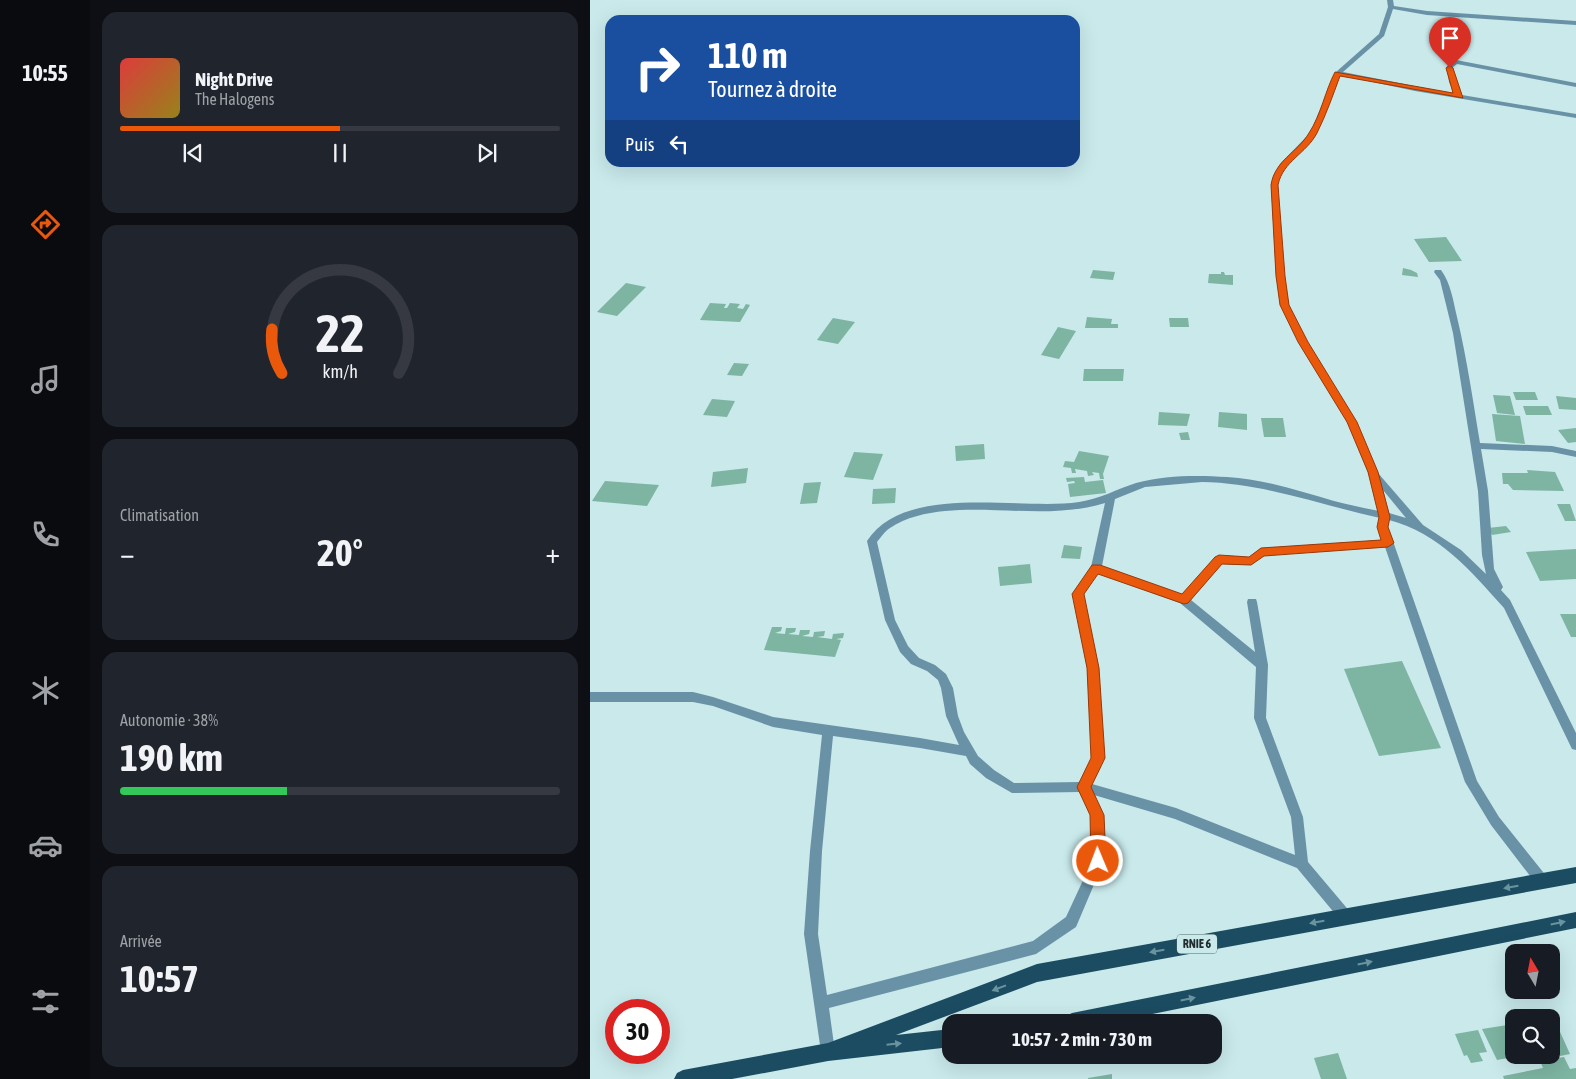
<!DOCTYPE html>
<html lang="fr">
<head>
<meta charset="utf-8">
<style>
  :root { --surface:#171b24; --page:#20242c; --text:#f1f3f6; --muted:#9ea1a6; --line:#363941; --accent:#ea580c }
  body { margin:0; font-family:"Asap Condensed",sans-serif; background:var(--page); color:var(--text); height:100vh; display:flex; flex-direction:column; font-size:19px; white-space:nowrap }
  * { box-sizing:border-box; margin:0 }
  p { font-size:16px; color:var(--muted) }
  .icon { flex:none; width:28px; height:28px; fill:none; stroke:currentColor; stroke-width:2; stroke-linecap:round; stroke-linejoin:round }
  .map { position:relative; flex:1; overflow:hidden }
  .details { display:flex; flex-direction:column; gap:12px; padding:12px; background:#0d0f14; width:500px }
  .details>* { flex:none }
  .banner { position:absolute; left:15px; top:15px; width:475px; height:152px; border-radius:15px; box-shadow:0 5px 20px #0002; background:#1a4fa0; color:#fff; overflow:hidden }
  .needle { width:32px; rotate:350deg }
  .fabs { position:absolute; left:915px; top:944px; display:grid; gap:10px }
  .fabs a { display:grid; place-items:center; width:55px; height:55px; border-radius:10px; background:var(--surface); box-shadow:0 5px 20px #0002; font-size:25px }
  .speed { position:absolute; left:15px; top:999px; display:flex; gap:10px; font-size:25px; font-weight:700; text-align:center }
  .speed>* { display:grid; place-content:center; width:65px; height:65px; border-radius:50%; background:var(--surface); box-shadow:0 5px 20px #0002; line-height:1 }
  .speed .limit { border:8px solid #d22; background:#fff; color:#111 }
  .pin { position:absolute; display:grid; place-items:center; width:42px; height:42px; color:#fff; margin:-51px -21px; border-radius:50% 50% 50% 0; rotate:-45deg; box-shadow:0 0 5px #0007 }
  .pin .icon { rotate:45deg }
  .me { position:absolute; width:55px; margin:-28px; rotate:359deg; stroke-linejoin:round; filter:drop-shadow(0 0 4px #0008) }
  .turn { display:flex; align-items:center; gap:18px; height:105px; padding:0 20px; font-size:22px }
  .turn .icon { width:65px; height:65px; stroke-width:2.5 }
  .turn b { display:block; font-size:35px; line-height:42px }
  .then { display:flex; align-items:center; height:48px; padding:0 20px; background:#0003; gap:10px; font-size:19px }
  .big { font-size:38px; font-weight:700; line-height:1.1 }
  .details .tile { flex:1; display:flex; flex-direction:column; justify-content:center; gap:8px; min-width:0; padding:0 18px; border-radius:15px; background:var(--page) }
  .details .dial { align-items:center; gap:0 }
  .dial svg { height:130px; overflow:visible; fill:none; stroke:var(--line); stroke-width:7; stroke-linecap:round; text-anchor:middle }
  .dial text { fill:var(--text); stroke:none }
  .song { display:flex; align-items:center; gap:15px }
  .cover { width:60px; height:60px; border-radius:8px; background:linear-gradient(135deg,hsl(0 70% 55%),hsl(50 70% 35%)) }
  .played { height:5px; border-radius:2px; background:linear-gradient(90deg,var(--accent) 50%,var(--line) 50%) }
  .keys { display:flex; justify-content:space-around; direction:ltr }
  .heat { display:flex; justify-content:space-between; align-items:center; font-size:28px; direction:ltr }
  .charge { height:8px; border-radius:4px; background:linear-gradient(90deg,#34c759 38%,var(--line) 0) }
  .trip { position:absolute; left:352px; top:1014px; width:280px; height:50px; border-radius:15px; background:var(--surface); box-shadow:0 5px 20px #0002; font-weight:700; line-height:50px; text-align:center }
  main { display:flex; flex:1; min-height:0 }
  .dock { display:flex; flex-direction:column; width:90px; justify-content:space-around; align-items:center; background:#090b0e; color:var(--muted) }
  .dock .icon { width:35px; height:35px }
  .dock .current { color:var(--accent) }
  .dock b { font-size:22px; color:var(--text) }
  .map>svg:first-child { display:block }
</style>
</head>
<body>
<main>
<nav class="dock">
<b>10:55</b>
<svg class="icon current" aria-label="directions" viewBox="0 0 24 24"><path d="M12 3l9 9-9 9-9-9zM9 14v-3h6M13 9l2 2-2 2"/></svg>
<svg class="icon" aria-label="music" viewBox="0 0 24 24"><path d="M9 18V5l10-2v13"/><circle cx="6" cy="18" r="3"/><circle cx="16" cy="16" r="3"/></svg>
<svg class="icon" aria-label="phone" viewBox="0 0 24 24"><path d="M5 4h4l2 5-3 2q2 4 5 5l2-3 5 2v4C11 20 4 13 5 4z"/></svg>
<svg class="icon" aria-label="climate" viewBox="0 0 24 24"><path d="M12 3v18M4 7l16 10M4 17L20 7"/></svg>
<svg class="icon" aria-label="car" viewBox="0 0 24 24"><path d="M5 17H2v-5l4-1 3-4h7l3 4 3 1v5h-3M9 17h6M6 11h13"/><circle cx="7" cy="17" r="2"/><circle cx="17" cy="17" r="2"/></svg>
<svg class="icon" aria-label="filters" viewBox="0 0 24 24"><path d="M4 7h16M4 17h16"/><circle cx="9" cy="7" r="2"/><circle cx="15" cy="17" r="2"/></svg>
</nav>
<section class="details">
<div class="tile">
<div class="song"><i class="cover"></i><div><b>Night Drive</b><p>The Halogens</p></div></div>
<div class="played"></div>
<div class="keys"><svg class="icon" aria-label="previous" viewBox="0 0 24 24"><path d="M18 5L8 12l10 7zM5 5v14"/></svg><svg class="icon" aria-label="pause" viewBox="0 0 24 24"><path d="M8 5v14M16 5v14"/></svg><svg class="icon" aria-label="next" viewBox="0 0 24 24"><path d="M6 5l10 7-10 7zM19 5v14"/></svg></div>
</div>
<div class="tile dial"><svg viewBox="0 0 100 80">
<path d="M14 69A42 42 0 1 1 86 69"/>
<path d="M14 69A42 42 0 0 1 8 42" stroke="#ea580c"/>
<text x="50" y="56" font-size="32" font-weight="700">22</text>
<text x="50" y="72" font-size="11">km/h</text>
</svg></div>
<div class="tile"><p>Climatisation</p>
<div class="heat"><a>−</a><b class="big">20°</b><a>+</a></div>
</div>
<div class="tile"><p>Autonomie · 38%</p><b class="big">190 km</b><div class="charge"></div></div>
<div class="tile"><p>Arrivée</p><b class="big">10:57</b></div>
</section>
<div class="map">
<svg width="986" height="1079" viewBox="0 0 986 1079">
  <rect width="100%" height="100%" fill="#c9e9eb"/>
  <path fill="#7db4a2" d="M851 48 863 49 865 58 852 57Z
    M362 162H376L375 167 356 166 357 164Z
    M856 237 872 261 839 262 824 239Z
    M813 268 821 270 827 273 828 277 812 275Z
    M503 270 525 272 523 280 500 278Z
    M631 272H634L635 275H643V285L618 283 619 274H631Z
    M36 283 56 287 27 316 7 312Z
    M120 303 136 304 134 308H137L140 303 150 304 147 308 153 309 156 304 160 305 150 322 110 320Z
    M497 317 522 319 521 324H528V328H495Z
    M243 318 265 322 248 344 227 340Z
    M579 318H598L599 327H580Z
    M468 327 486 331 469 359 451 355Z
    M144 363 159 364 152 376 137 375Z
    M494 369H534L533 381H493Z
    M923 392H945L948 400H926Z
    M903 395 920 396 925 415 907 413Z
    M966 396 986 398V410L969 409Z
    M122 399 145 401 137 417 113 415Z
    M933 406H958L962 415H936Z
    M569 412 600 414 597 426 568 425Z
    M629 412 657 414V430L628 427Z
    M902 414 930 416 935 444 906 441Z
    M671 418H693L696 437H674Z
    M986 428V442L978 443 968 430Z
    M598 432 600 440H591L589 433Z
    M394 444 395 459 366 461 365 446Z
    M489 451 519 456 513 474 514 479H510L509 473 502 472 504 475 498 476 497 471 485 469 486 473H482L481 468 473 467 475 461 484 462Z
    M264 452 293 454 283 480 254 477Z
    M158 468 156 483 121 487 123 472Z
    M937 470 965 472 974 491 923 490 918 484H913L912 473H938Z
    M494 477 495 482 513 480 516 493 480 497 478 484 485 483 484 481 477 482 476 478Z
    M15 481 69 485 57 506 2 501Z
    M231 482 227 503 210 504 214 483Z
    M306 488 305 503 282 504 283 489Z
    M967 504H980L986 521H975Z
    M916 526 921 532 902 535 898 528Z
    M474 545 492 547 490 559 471 558Z
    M986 549V579L950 581 936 552Z
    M440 564 442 583 410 586 408 567Z
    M970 614H986V637H981Z
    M182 627H192L191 631 185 633 195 634 196 628H206L205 632 198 634 209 635 210 630H220L219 634 212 636 223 637 224 632 235 631 234 636 227 637 242 639 243 634 254 633 253 638 246 639 251 640 245 657 174 650Z
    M812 661 851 748 789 756 754 669Z
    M962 1014 980 1054 970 1056 961 1035V1018L953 1016Z
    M924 1024V1055L929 1056 907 1060 892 1029Z
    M888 1030 897 1052 889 1053 893 1061 881 1063 877 1055 874 1056 865 1034Z
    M748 1053 757 1079H731L724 1058Z
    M974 1057 980 1069 986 1068V1079H914L913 1076 953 1068 950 1061Z
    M522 1074V1079H498V1078Z"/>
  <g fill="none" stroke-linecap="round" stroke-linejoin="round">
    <path fill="#6992a7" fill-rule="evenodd" d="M797 0H803L804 6 837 11 986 21V25L837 15 803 9 794 36 753 72 865 94 859 82 857 66 866 60 986 83V87L867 64 863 67 865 82 872 95 986 114V118L825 91 750 75 726 134 695 166 689 176 687 185 694 276 699 305 717 342 766 422 788 473 833 525 871 550 896 574 892 555 888 491 863 333 850 280 844 272 845 270H851C861 284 863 300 867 317 877 359 883 401 890 443L962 446 986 451V457L962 452 891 449 898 491 904 569 913 587 911 590 920 600 986 733V750L982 749 914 608C881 571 849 533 799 520L798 527 887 781 909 817 957 877 958 881 957 885 952 887 947 885 901 825 875 782 795 547 674 555 661 565 632 564 601 600 665 652 657 602 658 599H666L667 602 678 665 676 718 713 817 718 862 761 913 763 917 761 921 756 923 751 921 707 868 585 819 504 795 513 815 514 861 486 927 446 954 239 1008 245 1052 243 1057 238 1059 233 1057 231 1052 214 934 220 851 232 735 183 727 123 706 103 702H0V692H103L123 697 183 717 330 738 369 745 356 716 351 688 348 680 337 671 321 664 310 652 295 620 277 541C315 482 430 511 489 502 510 499 527 489 546 483 575 475 608 475 637 477 674 479 709 491 744 501 759 505 774 508 789 511L778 472 758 422 709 342 691 305 686 276 681 185 683 176 690 164 720 133 746 72 789 34 798 7ZM612 482C673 483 731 505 790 518L788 527 792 540 671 548 659 557 629 556 625 557 592 595 512 566 525 499 555 487ZM793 490 816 518 799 513ZM515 503 501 567 483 593 497 668 502 758 490 782 424 783 404 770 388 756 374 732 368 716 363 688 356 674 345 665 329 658 318 646 305 620 287 542C291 537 295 531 300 528 316 517 336 513 355 511 408 506 463 519 515 503ZM508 573 590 603 666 667 664 718 701 817 705 855 586 808 502 784 514 758 509 668 493 593ZM243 736 330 748 376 756 380 764 396 778 422 793 490 792 501 815 502 861 476 917 443 941 237 995 228 934 232 851Z"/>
    <path fill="#1c4c62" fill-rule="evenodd" d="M986 867V883L447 982 306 1035 361 1029V1047L238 1061 142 1079H84L87 1073 93 1070 238 1043 447 964Z
      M986 912V928L523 1022H473L476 1016 482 1013Z"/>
  </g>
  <defs><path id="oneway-solid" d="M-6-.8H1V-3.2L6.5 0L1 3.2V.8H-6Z" transform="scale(1.25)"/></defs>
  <g fill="#6a93a0">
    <use href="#oneway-solid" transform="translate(921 887) rotate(170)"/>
    <use href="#oneway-solid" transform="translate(727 922) rotate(170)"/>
    <use href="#oneway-solid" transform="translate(968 923) rotate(-12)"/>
    <use href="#oneway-solid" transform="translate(567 951) rotate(170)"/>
    <use href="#oneway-solid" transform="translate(775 963) rotate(-12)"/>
    <use href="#oneway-solid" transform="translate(409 988) rotate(159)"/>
    <use href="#oneway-solid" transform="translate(598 999) rotate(-12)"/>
    <use href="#oneway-solid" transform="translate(304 1044) rotate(-6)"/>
  </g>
  <path fill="#ea580c" stroke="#983908" d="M860 65 863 68 873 98 750 76C743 95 736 115 727 133 716 154 693 161 688 185L695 276 699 305 718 342 767 422 788 472 800 517 798 527 804 543 798 547 674 556 661 565 632 564 598 603 594 604 508 574 494 594 509 668 515 758 501 787 514 815 516 861 513 865 508 867 503 865 501 861 500 815 487 787 501 758 497 668 482 594 502 565H510L592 594 625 557 629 555 659 557 671 548 791 540 787 527 789 517 778 472 757 422 708 342 690 305 686 276 681 185C685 160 707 153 719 133 731 115 735 91 745 72L863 93 856 68Z"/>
  <g text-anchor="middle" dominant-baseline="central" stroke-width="4" stroke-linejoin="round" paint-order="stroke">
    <rect fill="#c9e9eb" stroke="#526465" stroke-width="1" x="587" y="934.5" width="40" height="19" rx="4"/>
    <g font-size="12" font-weight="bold" fill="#1f2b2c">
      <text x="607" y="944">RNIE 6</text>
    </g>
  </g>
</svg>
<div class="fabs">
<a><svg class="needle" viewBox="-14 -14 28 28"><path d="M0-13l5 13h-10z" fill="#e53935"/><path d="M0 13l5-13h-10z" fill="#9ea1a6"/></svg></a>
<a><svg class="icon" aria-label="search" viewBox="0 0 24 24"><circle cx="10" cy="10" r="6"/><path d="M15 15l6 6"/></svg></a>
</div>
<div class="speed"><div class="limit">30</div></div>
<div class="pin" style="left:860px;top:68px;background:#d93025"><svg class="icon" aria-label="arrive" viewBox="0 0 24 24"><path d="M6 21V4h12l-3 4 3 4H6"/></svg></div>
<svg class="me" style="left:508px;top:861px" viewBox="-20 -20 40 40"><circle r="17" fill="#ea580c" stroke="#fff" stroke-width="3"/><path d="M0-11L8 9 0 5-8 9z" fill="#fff"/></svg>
<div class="trip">10:57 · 2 min · 730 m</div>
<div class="banner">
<div class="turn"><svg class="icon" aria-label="right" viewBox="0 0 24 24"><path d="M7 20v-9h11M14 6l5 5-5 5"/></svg><div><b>110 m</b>Tournez à droite</div></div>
<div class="then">Puis<svg class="icon" aria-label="left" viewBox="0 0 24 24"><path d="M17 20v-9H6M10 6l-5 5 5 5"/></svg></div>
</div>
</div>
</main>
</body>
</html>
